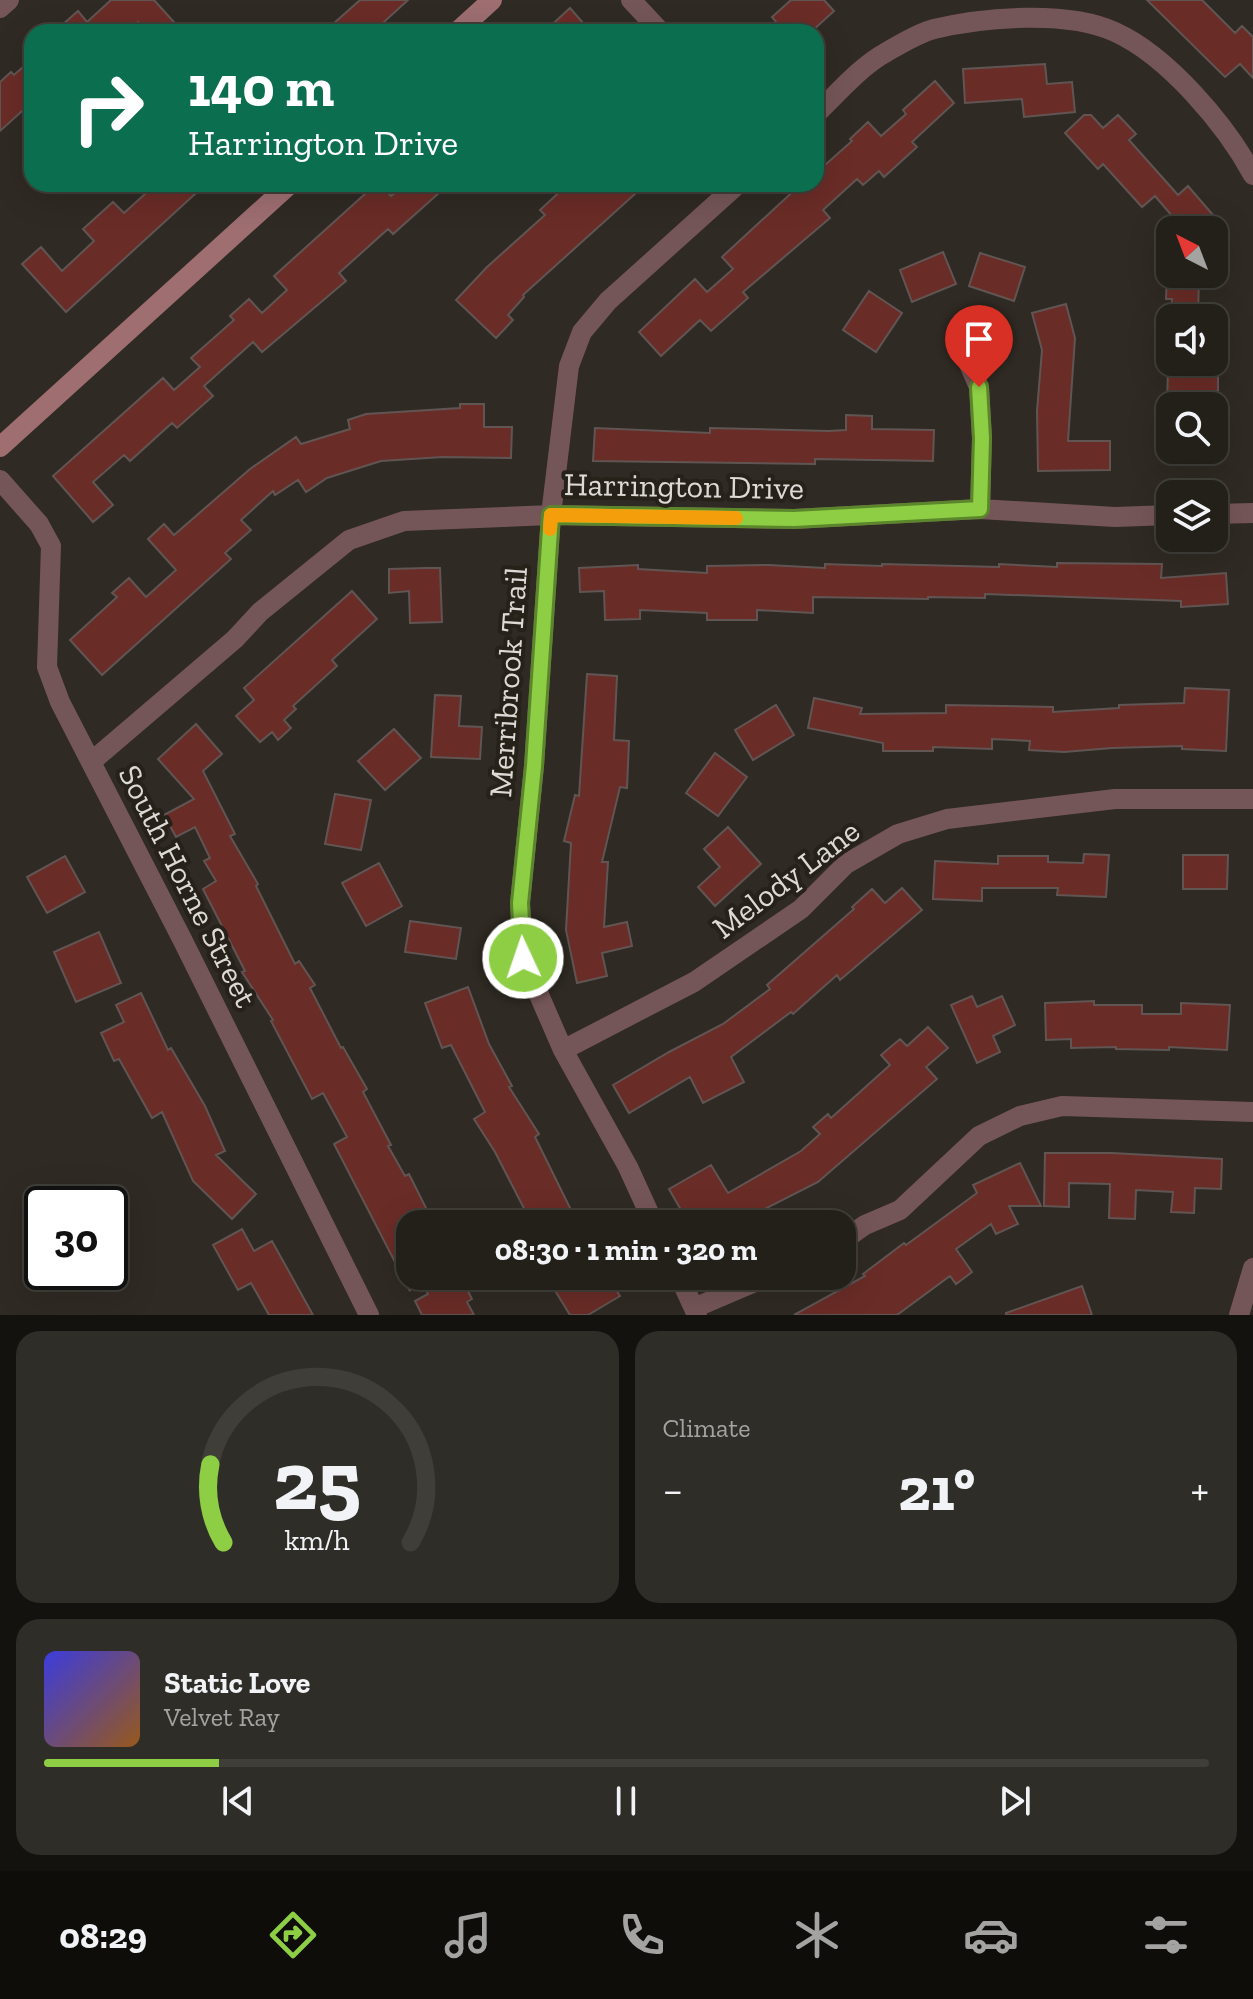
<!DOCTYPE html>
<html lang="en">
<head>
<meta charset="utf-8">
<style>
  :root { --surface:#23201a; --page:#2f2d27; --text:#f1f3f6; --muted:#a3a3a2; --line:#403e39; --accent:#8dce44 }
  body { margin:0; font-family:"Zilla Slab",serif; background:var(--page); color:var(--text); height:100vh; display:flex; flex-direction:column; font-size:30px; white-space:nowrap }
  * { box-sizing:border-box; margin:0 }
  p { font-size:26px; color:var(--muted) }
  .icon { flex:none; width:44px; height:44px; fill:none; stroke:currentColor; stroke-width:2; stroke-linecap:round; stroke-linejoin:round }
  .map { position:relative; height:1315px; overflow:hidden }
  .side { display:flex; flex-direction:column; gap:16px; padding:16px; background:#13120e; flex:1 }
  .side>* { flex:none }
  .hud { position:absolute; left:24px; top:24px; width:800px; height:168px; border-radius:24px; box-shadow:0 8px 32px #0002,0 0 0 2px var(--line); background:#0b6e4f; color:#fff; overflow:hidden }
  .needle { width:52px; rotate:318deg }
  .fabs { position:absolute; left:1156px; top:216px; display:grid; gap:16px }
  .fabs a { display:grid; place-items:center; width:72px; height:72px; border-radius:16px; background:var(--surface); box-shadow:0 8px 32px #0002,0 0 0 2px var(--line); font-size:40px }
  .speed { position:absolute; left:24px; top:1186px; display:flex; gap:16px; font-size:40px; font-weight:700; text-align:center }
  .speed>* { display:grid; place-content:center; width:104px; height:104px; border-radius:50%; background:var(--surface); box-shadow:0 8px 32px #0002,0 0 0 2px var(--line); line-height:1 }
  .speed .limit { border:4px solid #111; border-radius:12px; background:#fff; color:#111 }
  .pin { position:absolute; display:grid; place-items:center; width:68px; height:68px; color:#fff; margin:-82px -34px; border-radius:50% 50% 50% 0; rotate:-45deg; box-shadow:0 0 8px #0007 }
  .pin .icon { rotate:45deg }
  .me { position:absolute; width:88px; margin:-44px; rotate:357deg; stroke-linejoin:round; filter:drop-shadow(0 0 6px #0008) }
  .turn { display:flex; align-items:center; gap:28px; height:168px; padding:0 32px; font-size:36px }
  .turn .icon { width:104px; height:104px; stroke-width:2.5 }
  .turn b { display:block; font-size:56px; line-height:68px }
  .big { font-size:60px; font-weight:800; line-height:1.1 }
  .side .tile { flex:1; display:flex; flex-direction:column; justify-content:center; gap:12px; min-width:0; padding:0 28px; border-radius:24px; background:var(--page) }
  .side .dial { align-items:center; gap:0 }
  .dial svg { height:208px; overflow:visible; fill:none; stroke:var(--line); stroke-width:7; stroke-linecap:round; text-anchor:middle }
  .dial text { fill:var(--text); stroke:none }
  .song { display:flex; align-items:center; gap:24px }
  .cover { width:96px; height:96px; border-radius:12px; background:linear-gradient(135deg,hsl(240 70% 55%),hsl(30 70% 35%)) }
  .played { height:8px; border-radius:4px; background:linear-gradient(90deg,var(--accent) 15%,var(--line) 15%) }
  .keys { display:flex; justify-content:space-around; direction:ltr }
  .heat { display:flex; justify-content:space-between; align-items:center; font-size:44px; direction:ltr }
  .side .tiles { flex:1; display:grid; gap:16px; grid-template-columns:1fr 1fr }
  .tile:last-child { grid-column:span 2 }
  .trip { position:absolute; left:396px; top:1210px; width:460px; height:80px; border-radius:24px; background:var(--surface); box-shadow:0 8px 32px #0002,0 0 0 2px var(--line); font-weight:800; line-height:80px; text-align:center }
  .dock { display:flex; height:128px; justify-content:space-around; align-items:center; background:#0e0d0a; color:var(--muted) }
  .dock .icon { width:56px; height:56px }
  .dock .current { color:var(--accent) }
  .dock b { font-size:36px; color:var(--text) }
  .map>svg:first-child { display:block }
</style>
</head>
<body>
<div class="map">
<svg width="1253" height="1315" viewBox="0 0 1253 1315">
  <rect width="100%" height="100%" fill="#2f2a23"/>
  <path fill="#6a2c27" stroke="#605553" stroke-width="2" d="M111 0H154L183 32H147L138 22 127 32H54L78 11 87 22Z
    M360 0H408L373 32H324Z
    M791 0H824L834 11 811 32H766L777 23 772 17Z
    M1147 0H1202L1235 33 1242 26 1253 37V78L1240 64 1225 77Z
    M570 8 591 32H544Z
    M32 59V102L0 131V82L11 72 14 75Z
    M1045 64 1047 84 1072 82 1075 112 1024 117 1022 99 965 103 963 69Z
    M935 81 954 103 912 142 917 147 884 177 879 171 863 185 857 179 823 210 830 218 743 292 748 298 711 331 700 320 661 356 639 332 695 279 707 292 733 269 722 257 800 185 816 184V173L852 141 850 139 868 122 881 136 906 114 903 110Z
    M1084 115H1091L1103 128 1118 115 1136 134 1129 140 1178 195 1188 186 1213 215 1196 230H1184L1155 196 1142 207 1103 164 1098 169 1065 133Z
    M156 184H206L66 312 22 264 41 247 62 271 94 241 83 229 113 202 124 213Z
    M376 184H380L391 196 405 184H449L393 234 388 229 339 273 346 281 262 352 253 342 204 386 213 396 177 428 172 423 130 461 124 455 93 482 113 505 93 522 53 476 163 378 174 390 200 367 191 358 234 320 230 316 249 299 262 313 287 290 274 276Z
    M568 184H646L523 295 524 297 508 315 513 320 496 338 456 300 487 267 545 215 540 210Z
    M943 252 956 284 912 302 900 270Z
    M980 253 1025 267 1014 301 969 286Z
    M1167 274H1199L1198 318H1171L1172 299H1166Z
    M869 291 902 313 876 352 843 330Z
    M1066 304 1075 338 1068 441H1110V470L1038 471 1037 411 1042 350 1032 313Z
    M1168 367H1218V391H1200V406H1167Z
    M460 404H484V427H512L511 458 443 457 381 461 327 478 306 492 298 480 275 495 273 491 241 520 251 530 225 553 231 559 102 675 70 640 117 597 112 593 129 578 146 597 176 570 148 539 164 524 174 535 250 469 296 437 301 444 350 429 348 420 366 414 460 408Z
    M846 415 872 416V429L934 430 933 461 815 459V464L593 461 595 428 710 433V428L828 431 846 430Z
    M1057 563 1162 564 1161 578 1226 573 1228 604 1181 607V601L985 594V598L928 597V599L813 597V613L757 610V620H707V613L640 610V619L605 620 604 591 580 592 579 568 638 565V569L707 573V566L768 565 825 568V564L882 566V564L999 567V564L1057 567Z
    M427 568H440L442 622 410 623 409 591 389 593V569Z
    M352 591 377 619 332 660 337 666 293 706 296 709 284 720 291 728 278 740 272 732 260 742 236 716 254 700 244 688Z
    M587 674 617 676 614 740 629 741 627 788 620 787 602 862H608L604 927 627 922 632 946 602 953 607 976 577 983 566 930 571 843 564 841 575 795 579 796Z
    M1185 688 1229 690 1226 751 1182 749V746L1112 748 1064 752 1029 750 1030 741 992 739V749L933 747V751H883V743L808 728 814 698 862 708 860 714 946 713V705L1053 707V712L1119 708V705L1184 703Z
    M435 695 461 696 459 726 482 727 480 759 431 757Z
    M776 705 794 735 753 760 735 730Z
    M196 724 222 754 203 771 235 834 230 836 258 884 256 886 295 964 299 961 315 985 310 988 341 1048 343 1047 367 1089 363 1092 391 1145 388 1146 405 1176 409 1174 434 1224H410V1291L334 1144 347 1137 323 1093 312 1099 271 1021 273 1020 242 972 245 971 203 889 216 881 204 861 210 858 195 827 176 837 164 815 194 799 158 759Z
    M394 729 421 758 385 790 358 761Z
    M715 753 747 777 718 816 686 793Z
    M335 794 371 800 361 850 325 844Z
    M728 827 761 864 715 906 698 887 720 867 704 849Z
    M1084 854 1109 855 1106 897 1057 895 1058 888H982V901L933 899 935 861 998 864V856H1048V862L1083 863Z
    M1183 855H1228L1227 889H1183Z
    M65 856 85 892 47 913 27 877Z
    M379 863 402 906 366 926 342 883Z
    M902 888 922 910 840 980 837 975 793 1014 791 1012 731 1057 744 1082 703 1103 690 1077 629 1113 613 1085 669 1052 723 1024 770 989 767 985 854 909 852 907 872 889 885 903Z
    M410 921 461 928 456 959 405 952Z
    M99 932 121 983 76 1002 54 952Z
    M468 987 489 1044 512 1086 509 1087 539 1134 535 1137 578 1224H532L495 1152 474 1119 485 1112 451 1045 442 1048 425 1003Z
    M141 993 168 1050 171 1048 205 1106 225 1151 216 1155 256 1194 232 1219 193 1181 162 1112 152 1118 119 1059 114 1061 101 1033 124 1022 116 1005Z
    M972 996 977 1007 1002 996 1015 1025 993 1036 1000 1052 977 1063 951 1005Z
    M1094 1001V1005H1142V1014H1181V1003L1230 1005 1227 1050 1169 1047V1050L1116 1049V1047L1071 1048V1039L1046 1040 1045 1003Z
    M928 1027 948 1048 926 1067 937 1079 818 1182 735 1224H689L669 1189 711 1165 728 1193 801 1151 820 1134 813 1127 828 1114 831 1118 890 1065 881 1055 900 1039 907 1046Z
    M1045 1153H1112L1222 1159 1221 1189 1195 1188 1194 1213 1171 1212 1173 1192 1136 1190 1135 1219 1109 1218 1110 1184 1069 1183V1207L1044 1206Z
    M1020 1163 1041 1206H1009L1018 1224 996 1234 991 1224 956 1249 972 1272 956 1284 950 1276 897 1315H794L865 1276 863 1274 904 1243 906 1245 977 1193 973 1185Z
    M242 1229 254 1251 272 1241 313 1315H269L251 1283 238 1290 213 1245Z
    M418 1276H460L472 1299 467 1302 474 1315H422L415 1301 428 1294Z
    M546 1276H607L620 1296 588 1315H570Z
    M1082 1286 1092 1315H1006V1313Z"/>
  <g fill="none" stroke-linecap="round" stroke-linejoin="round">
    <path stroke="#755658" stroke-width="20" d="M631 0 661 32
      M0 8 9 0
      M816 114C836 95 861 66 885 53 899 45 918 33 934 29 984 17 1068 10 1115 32 1168 56 1226 125 1253 175
      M968 362 979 387 982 438 980 509
      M0 480 39 524 51 546 47 667 60 702 182 939 369 1315
      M1214 514 1253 513
      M91 762 235 639 260 612 349 540 404 521 551 515 794 519 980 509 1115 517 1170 515
      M563 1050 694 982 801 909 846 864 898 834 947 819 1115 799H1253
      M654 1224 628 1167 563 1050 523 958 520 903 534 766 551 515 569 366 582 332 608 301 738 184
      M842 1241 865 1225 900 1210 979 1136 1020 1116 1062 1106 1253 1112
      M679 1276 697 1315
      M694 1308 769 1276
      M1239 1315 1253 1268"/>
    <path stroke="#9e6e71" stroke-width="20" d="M457 32 492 0
      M0 447 290 184"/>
  </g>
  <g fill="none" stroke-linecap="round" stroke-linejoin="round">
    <defs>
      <path id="route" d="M523 958 520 903 534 766 551 515 794 519 980 509 982 438 979 387"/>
    </defs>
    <use href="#route" stroke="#5c862c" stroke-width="20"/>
    <use href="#route" stroke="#8dce44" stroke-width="14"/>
    <path stroke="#f59e0b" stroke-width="14" d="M550 529 551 515 736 518"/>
  </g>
  <g text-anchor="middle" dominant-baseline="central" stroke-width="8" stroke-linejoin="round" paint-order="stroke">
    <g font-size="32" fill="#dddad5" stroke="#262119">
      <text transform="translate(684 486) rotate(1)">Harrington Drive</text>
      <text transform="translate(508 682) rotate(-86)">Merribrook Trail</text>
      <text transform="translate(786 879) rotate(-37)">Melody Lane</text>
      <text transform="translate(188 886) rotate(63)">South Horne Street</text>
    </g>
  </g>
</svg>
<div class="fabs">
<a><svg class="needle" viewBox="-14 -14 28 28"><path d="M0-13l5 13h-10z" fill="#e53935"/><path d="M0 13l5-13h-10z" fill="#a3a3a2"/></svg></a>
<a><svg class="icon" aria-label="sound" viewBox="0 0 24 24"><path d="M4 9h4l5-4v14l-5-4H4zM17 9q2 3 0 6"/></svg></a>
<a><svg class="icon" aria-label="search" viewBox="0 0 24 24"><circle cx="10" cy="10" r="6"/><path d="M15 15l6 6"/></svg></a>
<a><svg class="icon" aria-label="layers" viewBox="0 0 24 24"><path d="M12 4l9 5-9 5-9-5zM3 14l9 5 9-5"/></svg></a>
</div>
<div class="speed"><div class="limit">30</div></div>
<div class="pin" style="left:979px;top:387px;background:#d93025"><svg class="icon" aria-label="arrive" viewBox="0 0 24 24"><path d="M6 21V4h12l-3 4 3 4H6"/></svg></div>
<svg class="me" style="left:523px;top:958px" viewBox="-20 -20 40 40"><circle r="17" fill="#8dce44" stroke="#fff" stroke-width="3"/><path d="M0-11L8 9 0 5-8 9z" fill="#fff"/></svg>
<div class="trip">08:30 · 1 min · 320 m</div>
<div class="hud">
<div class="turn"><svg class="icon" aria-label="right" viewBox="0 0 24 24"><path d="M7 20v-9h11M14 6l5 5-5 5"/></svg><div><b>140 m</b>Harrington Drive</div></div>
</div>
</div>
<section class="side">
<div class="tiles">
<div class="tile dial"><svg viewBox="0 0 100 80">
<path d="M14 69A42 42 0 1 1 86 69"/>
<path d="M14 69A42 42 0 0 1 9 39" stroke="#8dce44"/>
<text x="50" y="56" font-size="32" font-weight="700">25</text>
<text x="50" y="72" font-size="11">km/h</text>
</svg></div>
<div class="tile"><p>Climate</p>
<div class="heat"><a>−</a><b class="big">21°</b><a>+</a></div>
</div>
<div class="tile">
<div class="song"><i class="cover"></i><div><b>Static Love</b><p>Velvet Ray</p></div></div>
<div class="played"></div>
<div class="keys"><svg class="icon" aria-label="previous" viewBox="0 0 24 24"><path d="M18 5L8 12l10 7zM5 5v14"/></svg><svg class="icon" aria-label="pause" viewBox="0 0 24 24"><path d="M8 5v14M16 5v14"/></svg><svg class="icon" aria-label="next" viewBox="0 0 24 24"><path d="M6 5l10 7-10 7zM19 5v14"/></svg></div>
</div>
</div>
</section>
<nav class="dock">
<b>08:29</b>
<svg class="icon current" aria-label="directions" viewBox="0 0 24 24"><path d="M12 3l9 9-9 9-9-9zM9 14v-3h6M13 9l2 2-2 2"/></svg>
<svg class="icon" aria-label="music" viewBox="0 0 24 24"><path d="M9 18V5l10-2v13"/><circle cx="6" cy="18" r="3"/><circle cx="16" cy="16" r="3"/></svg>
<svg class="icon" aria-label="phone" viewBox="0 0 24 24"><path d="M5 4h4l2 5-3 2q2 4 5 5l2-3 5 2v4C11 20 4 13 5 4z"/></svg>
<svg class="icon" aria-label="climate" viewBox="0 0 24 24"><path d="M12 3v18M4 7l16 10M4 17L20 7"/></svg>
<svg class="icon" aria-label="car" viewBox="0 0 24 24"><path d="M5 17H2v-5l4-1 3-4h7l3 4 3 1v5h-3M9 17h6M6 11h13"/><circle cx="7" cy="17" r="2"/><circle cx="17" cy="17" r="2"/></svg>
<svg class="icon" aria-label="filters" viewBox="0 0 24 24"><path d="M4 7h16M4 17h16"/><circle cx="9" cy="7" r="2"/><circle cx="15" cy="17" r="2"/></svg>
</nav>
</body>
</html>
